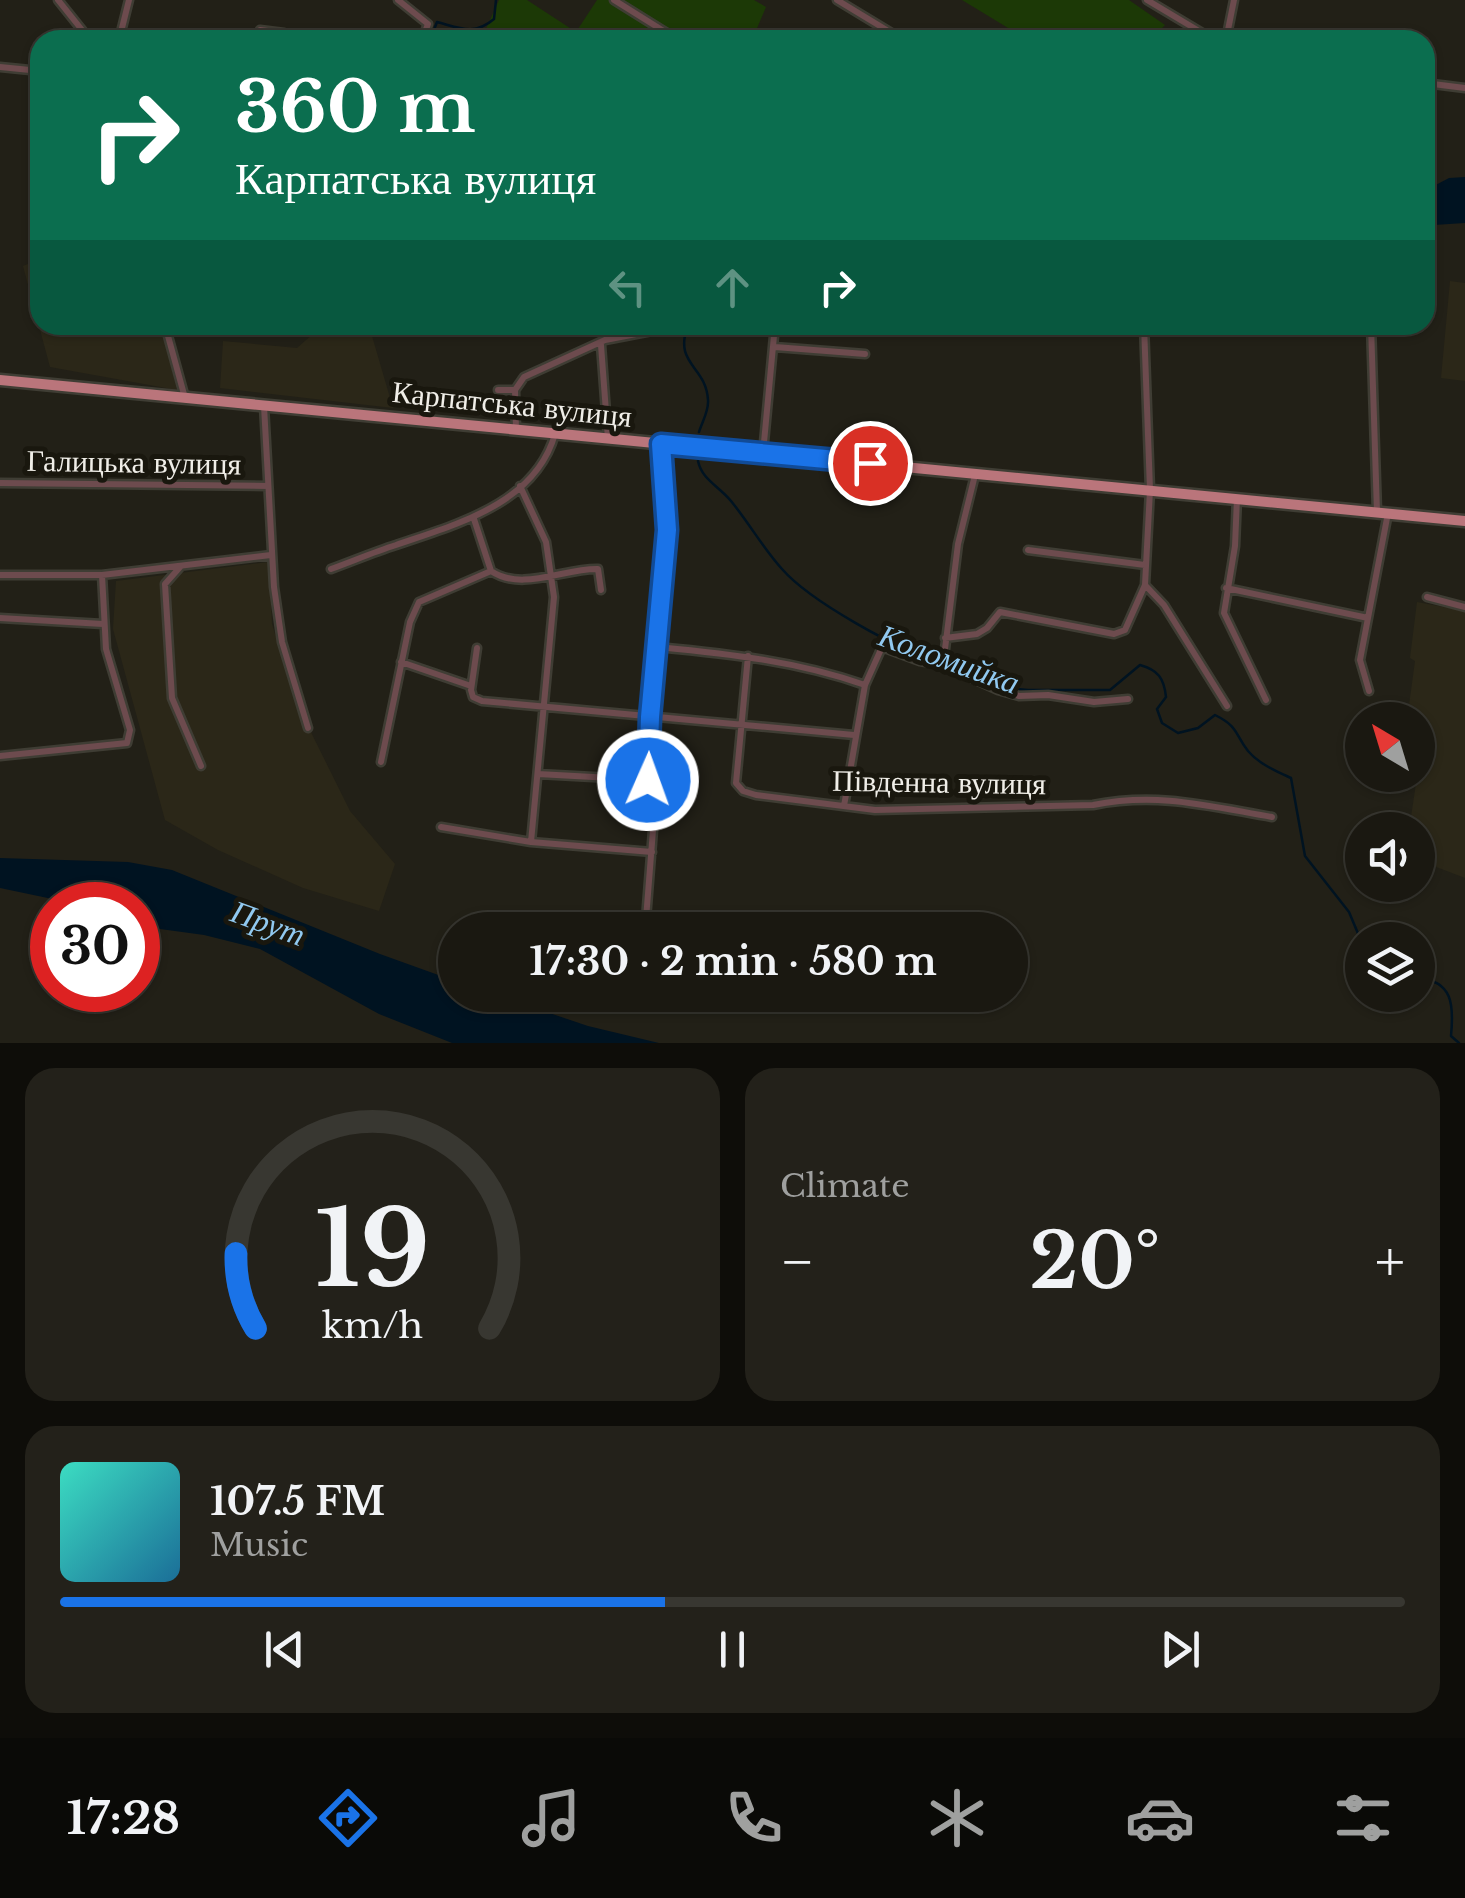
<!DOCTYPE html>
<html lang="en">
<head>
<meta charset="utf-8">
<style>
  :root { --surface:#1a1811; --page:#23211a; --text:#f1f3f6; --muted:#9fa09f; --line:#383731; --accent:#1a73e8 }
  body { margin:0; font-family:"Libre Baskerville",serif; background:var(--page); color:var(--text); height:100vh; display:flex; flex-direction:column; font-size:38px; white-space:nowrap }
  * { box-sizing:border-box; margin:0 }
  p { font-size:32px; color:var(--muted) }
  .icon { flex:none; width:55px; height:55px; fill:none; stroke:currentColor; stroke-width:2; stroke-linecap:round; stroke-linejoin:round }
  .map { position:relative; height:1043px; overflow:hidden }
  .side { display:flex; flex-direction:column; gap:25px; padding:25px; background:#0e0d09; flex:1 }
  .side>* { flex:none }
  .hud { position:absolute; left:30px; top:30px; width:1405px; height:305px; border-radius:30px; box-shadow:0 2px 8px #0004,0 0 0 2px var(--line); background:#0b6e4f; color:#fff; overflow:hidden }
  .needle { width:65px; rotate:322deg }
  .controls { position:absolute; left:1345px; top:702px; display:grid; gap:20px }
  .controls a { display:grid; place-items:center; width:90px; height:90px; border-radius:50%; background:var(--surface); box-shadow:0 2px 8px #0004,0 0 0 2px var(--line); font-size:50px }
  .speed { position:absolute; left:30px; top:882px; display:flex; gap:20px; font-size:50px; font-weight:700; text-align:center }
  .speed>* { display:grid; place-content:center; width:130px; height:130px; border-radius:50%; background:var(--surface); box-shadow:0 2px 8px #0004,0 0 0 2px var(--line); line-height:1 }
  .speed .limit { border:15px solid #d22; background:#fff; color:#111 }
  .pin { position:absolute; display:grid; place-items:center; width:85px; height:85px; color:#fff; margin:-42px; border:5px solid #fff; border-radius:50%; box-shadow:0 2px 10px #0007 }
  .me { position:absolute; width:110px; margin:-55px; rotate:2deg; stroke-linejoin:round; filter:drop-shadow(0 0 8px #0008) }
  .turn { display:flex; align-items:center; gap:35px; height:210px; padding:0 40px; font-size:45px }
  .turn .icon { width:130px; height:130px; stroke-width:2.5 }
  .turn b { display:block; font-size:70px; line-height:85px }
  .lanes { display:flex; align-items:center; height:95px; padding:0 40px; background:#0003; justify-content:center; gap:50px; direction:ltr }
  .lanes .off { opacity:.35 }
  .big { font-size:75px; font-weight:800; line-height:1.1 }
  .side .tile { flex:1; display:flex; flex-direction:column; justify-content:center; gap:15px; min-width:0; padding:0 35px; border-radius:30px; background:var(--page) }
  .side .dial { align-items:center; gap:0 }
  .dial svg { height:260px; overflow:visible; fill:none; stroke:var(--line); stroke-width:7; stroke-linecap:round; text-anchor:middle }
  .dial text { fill:var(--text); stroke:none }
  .song { display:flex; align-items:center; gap:30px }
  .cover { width:120px; height:120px; border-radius:15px; background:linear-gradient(135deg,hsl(170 70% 55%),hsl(200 70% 35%)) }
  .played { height:10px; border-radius:5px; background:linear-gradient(90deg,var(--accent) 45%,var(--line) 45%) }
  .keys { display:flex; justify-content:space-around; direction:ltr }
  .heat { display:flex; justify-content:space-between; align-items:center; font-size:55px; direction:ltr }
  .side .tiles { flex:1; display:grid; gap:25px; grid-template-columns:1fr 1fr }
  .tile:last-child { grid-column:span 2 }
  .trip { position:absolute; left:438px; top:912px; width:590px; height:100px; border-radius:50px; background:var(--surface); box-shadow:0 2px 8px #0004,0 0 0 2px var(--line); font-weight:800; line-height:100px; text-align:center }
  .tab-bar { display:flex; height:160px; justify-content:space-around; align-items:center; background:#0a0a07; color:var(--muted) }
  .tab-bar .icon { width:70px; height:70px }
  .tab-bar .on { color:var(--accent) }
  .tab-bar b { font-size:45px; color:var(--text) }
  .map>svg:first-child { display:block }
</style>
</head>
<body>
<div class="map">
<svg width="1465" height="1043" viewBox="0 0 1465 1043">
  <rect width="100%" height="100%" fill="#222017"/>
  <path fill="#2b2718" d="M40 259V325H161L177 390 50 367 23 266Z
    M1450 281 1465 283V381L1441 378Z
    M314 333 372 336 393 408 220 388 223 341 297 348Z
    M269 562 272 624 297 704 350 811 395 864 379 911 303 888 218 850 165 820 113 629 116 581Z
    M1417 602 1465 611V878L1418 860V830H1409L1420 757 1418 720H1407L1415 661 1410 658Z"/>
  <path fill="#1c3906" d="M499 0H527L576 32 597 0H754L766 7 752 40H481Z
    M962 0H1129L1165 25 1150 40H1028Z"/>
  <path fill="#001321" d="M1465 177V223L1434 225 1428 189 1449 178Z
    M0 858 128 862 172 870 380 954 455 981V995H496L588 1026 659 1043H452L379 1014 260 949 204 935 138 926V905H81L0 888Z"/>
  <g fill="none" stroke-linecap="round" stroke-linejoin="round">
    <path stroke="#001321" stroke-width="2.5" d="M430 40 437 22C460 28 474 36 494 19L496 0
      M688 325C673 365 706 365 708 400 709 411 702 422 699 432
      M698 461C702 480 719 486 731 501 749 523 763 548 782 569 808 599 900 653 940 660
      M948 661 1017 689 1028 690H1110L1140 665C1158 670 1164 678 1166 697L1157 709 1162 723 1178 733 1198 728 1215 715C1239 727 1234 733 1248 751 1259 764 1276 771 1291 778L1305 856 1349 912 1362 943
      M1418 978C1453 981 1454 1005 1451 1036L1459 1043"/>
    <defs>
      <path id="minor" d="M58 0 90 40
        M398 0 428 24 422 40
        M614 0 678 40
        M837 0 903 40
        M1147 0 1214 40
        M260 30 284 33 298 40
        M119 40 129 0
        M1226 40 1234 0
        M0 67 40 71
        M1425 83 1465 88
        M165 325 185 398
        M1371 325 1377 512
        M601 345 608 439
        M775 347 865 354
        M498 390H515L524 377 605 340 657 330
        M515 390 516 430
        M264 406 274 587 282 642 308 728
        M763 453 775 325
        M0 483 268 486
        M520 486 546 542 554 597 531 842
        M1237 498 1235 546 1224 613 1266 700
        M474 519 491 571
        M1028 550 1145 565
        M181 566 165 584 172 698 201 766
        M331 569C353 561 374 552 396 545 457 524 535 504 555 434
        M0 575H102L271 555
        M1145 585 1164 605 1227 706
        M1226 588 1368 618
        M1427 597 1465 607
        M0 618 103 624
        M945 638 977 634 987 628 1000 612 1114 634 1125 630 1145 585 1150 490 1144 325
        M658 647C729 654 797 661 865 685
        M477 648 471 690 473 697 482 701 854 735
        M748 656 736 783 743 791 756 795 875 810 1093 805C1158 792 1208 806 1272 817
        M401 662 471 686
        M943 665 958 544 975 475
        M1369 691 1360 660 1388 513
        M0 756 127 743 130 730 106 649 102 575
        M381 762 410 622 419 602 491 571C522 592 564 568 598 569L601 590
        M538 774 648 780
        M844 806 865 685 882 647 920 661 943 665 998 690 1019 696 1048 695 1094 702 1128 699
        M441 827 531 842 652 852
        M646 919 653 830 648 780 650 717 667 530 661 444"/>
      <path id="primary" d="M0 380 1465 521"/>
    </defs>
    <use href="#minor" stroke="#3f3d34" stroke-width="11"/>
    <use href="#primary" stroke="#3f3d34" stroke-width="15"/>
    <use href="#minor" stroke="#6d4b4e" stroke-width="6"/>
    <use href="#primary" stroke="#ba757b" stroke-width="10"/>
  </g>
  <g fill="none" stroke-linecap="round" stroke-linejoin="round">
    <defs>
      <path id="route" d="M648 780 650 717 667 530 661 444 870 463"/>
    </defs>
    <use href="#route" stroke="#114b97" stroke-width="25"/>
    <use href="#route" stroke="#1a73e8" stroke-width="18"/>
  </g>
  <g text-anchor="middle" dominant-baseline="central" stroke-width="10" stroke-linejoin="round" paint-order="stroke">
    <g font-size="30" fill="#f0eee8" stroke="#19170e">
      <text transform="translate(512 404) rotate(6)">Карпатська вулиця</text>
      <text transform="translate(134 462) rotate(1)">Галицька вулиця</text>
      <text transform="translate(939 782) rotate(1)">Південна вулиця</text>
    </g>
    <g font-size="32" font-style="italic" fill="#91c9f0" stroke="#19170e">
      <text transform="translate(949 659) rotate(20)">Коломийка</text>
      <text transform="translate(268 923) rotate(20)">Прут</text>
    </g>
  </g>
</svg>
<div class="controls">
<a><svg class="needle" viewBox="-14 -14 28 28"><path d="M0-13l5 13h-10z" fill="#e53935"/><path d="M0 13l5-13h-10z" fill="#9fa09f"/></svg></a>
<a><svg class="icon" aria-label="sound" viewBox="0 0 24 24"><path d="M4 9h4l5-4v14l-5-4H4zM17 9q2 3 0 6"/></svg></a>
<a><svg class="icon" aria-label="layers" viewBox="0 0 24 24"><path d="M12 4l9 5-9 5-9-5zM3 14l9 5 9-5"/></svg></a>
</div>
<div class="speed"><div class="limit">30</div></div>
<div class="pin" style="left:870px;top:463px;background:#d93025"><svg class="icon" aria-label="arrive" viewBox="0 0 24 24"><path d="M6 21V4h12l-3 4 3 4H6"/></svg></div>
<svg class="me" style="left:648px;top:780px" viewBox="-20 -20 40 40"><circle r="17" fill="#1a73e8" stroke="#fff" stroke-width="3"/><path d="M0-11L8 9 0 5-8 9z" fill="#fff"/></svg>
<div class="trip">17:30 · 2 min · 580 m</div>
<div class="hud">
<div class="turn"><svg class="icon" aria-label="right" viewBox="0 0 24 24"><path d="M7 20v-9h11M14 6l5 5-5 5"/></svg><div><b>360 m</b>Карпатська вулиця</div></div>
<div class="lanes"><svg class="icon off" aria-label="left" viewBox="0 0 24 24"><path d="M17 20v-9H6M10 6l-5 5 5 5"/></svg><svg class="icon off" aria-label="ahead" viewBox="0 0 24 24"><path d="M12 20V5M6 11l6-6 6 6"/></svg><svg class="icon" aria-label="right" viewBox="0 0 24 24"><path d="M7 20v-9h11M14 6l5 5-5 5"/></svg></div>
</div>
</div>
<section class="side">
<div class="tiles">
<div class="tile dial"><svg viewBox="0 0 100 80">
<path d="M14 69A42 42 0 1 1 86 69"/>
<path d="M14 69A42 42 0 0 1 8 46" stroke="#1a73e8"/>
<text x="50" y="56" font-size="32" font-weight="700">19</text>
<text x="50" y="72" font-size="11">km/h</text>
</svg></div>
<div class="tile"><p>Climate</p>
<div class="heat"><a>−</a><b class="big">20°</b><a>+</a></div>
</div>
<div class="tile">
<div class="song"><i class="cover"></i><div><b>107.5 FM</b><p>Music</p></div></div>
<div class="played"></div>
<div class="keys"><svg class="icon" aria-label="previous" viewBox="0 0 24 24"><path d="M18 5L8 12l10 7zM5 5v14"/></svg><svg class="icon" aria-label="pause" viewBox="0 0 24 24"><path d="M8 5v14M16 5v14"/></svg><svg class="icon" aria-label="next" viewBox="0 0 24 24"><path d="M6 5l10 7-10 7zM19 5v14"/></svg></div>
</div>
</div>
</section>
<nav class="tab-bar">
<b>17:28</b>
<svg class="icon on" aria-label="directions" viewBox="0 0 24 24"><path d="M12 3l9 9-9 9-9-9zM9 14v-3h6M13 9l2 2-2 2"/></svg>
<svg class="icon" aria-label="music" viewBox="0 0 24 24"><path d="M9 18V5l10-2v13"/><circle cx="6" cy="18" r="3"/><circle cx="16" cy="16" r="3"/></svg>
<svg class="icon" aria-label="phone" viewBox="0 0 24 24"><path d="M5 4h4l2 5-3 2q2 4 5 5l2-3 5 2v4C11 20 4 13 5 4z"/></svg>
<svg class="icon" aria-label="climate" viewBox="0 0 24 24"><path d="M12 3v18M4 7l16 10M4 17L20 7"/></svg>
<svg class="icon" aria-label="car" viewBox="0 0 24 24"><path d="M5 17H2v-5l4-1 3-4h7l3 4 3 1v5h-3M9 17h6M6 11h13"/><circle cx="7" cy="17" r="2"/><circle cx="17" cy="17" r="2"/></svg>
<svg class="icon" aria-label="filters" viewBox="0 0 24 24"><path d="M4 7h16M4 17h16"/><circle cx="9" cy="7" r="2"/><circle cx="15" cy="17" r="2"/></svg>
</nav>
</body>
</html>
